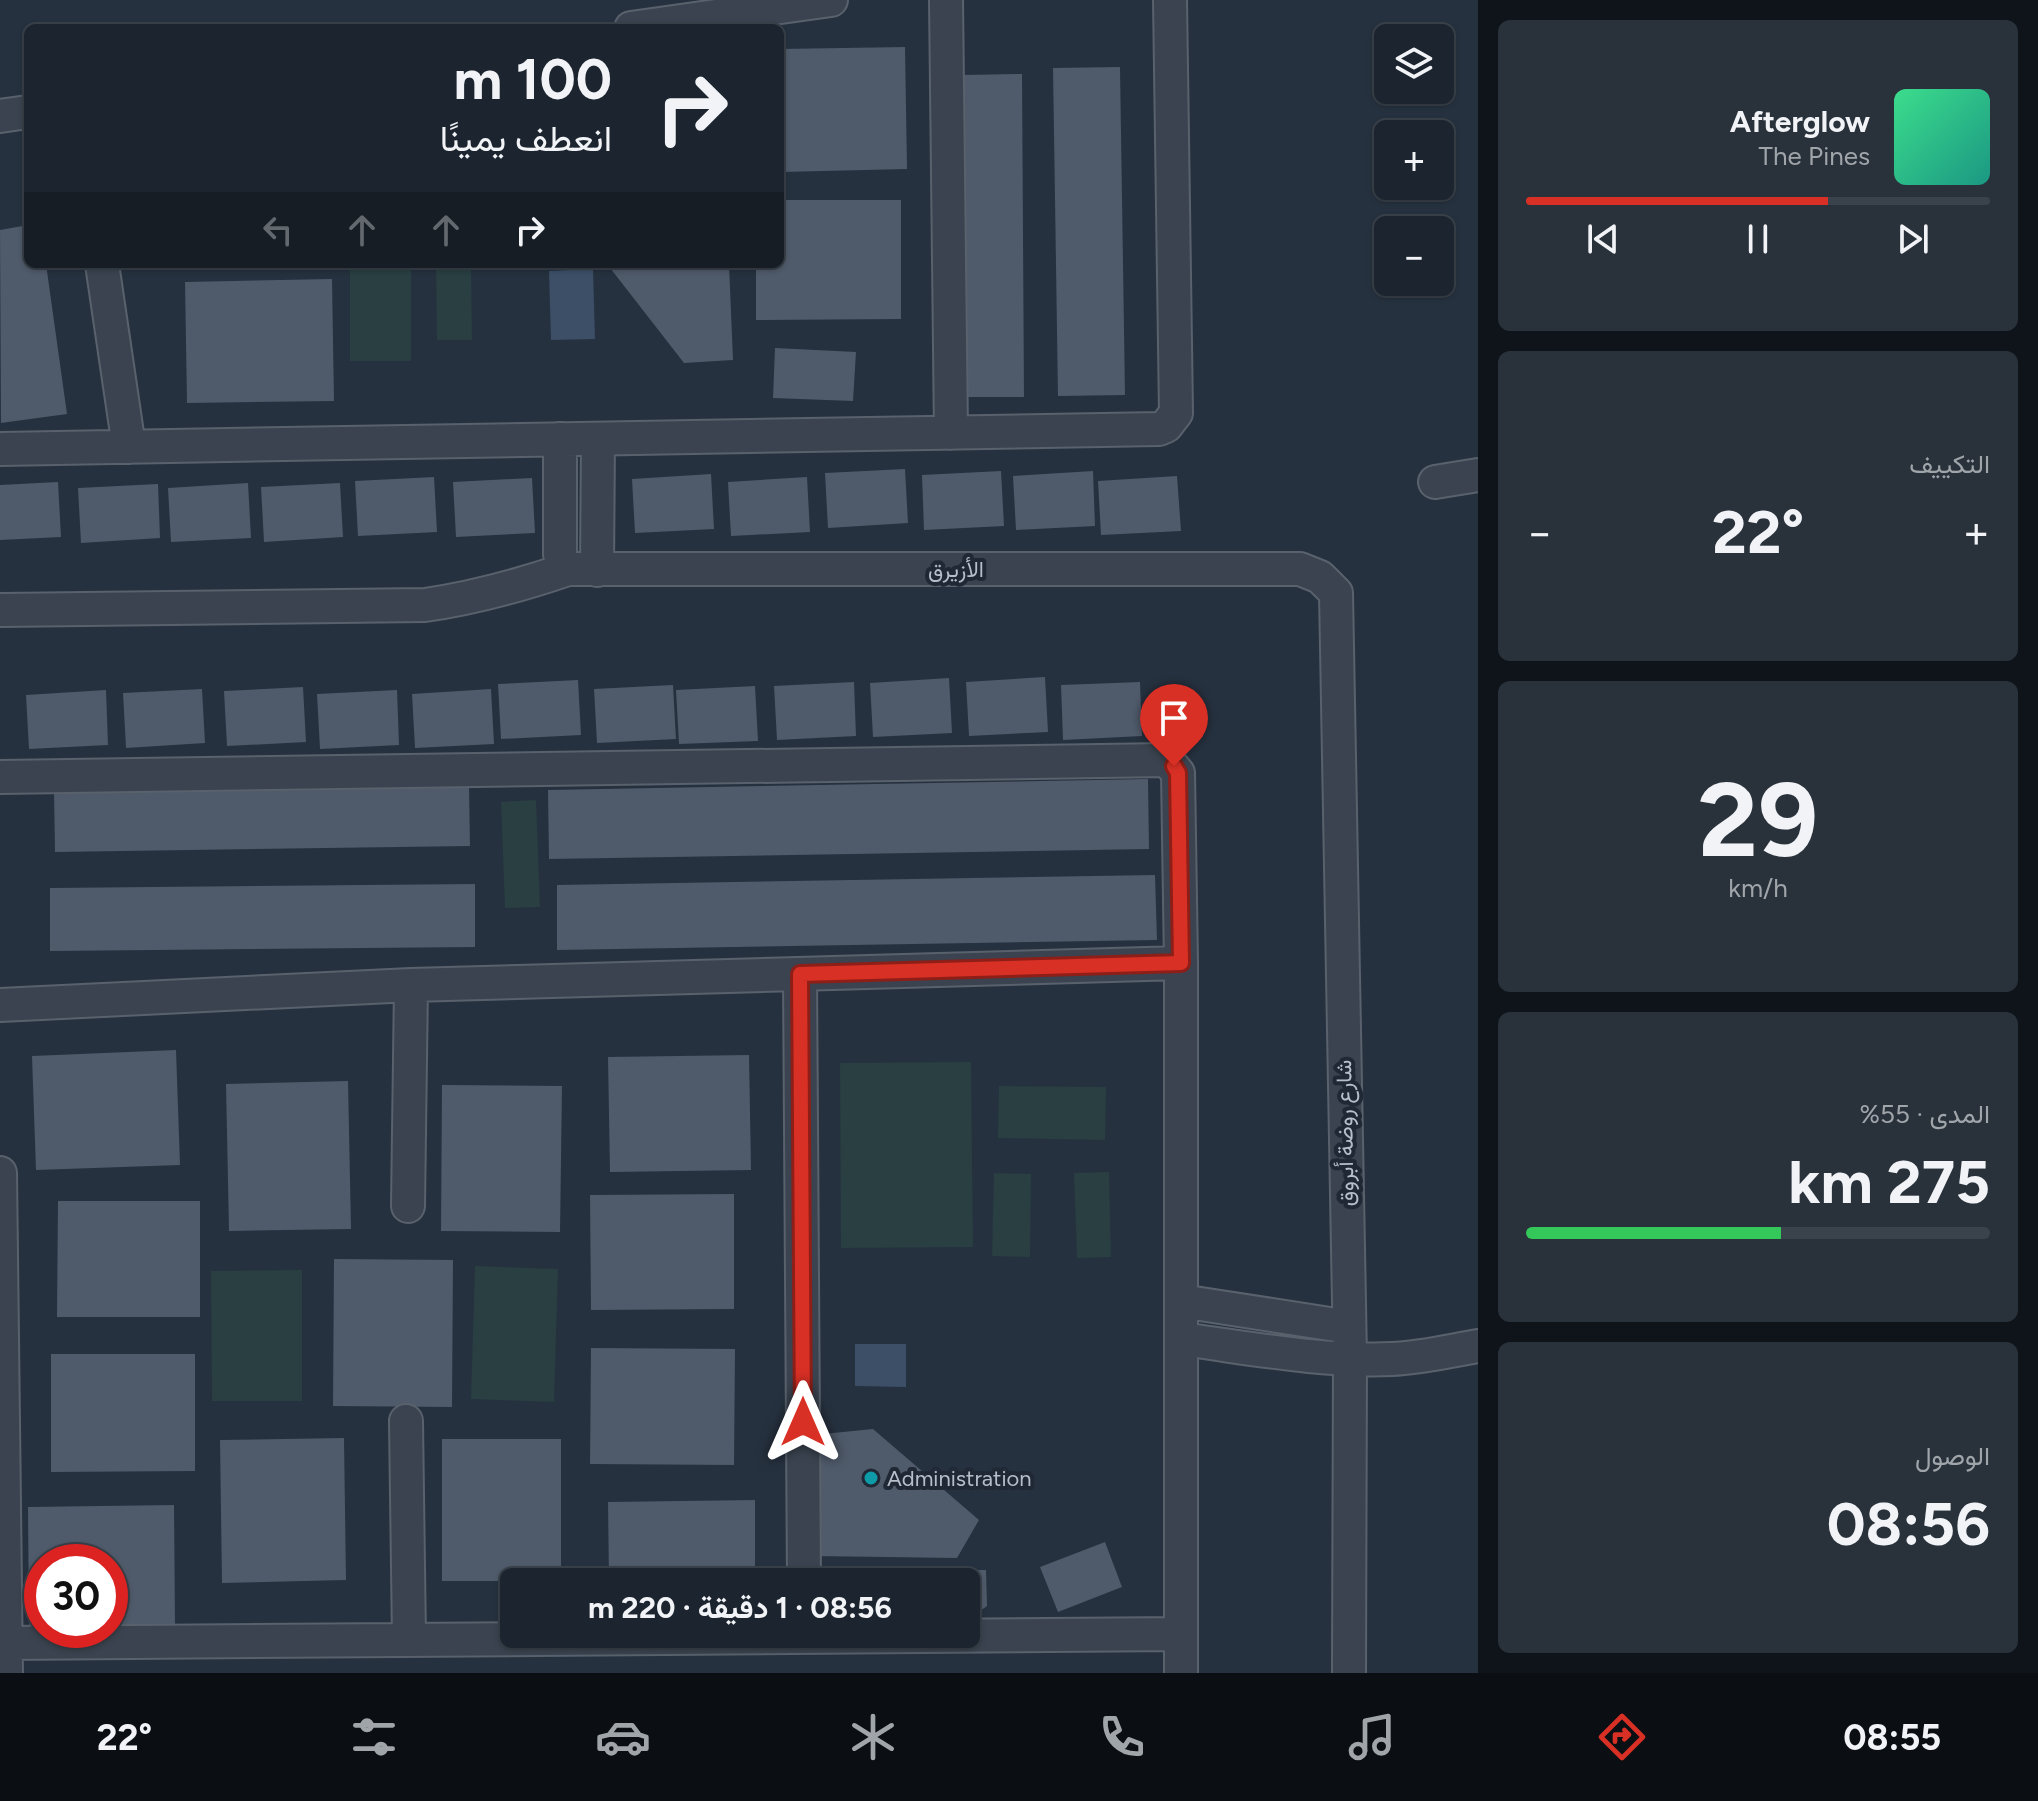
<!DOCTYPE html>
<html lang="ar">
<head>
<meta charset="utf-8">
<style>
  :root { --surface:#1c252f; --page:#29313b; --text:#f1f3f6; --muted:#a0a5aa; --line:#3a424b; --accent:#d93025 }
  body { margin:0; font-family:Figtree,Vazirmatn,sans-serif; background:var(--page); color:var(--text); direction:rtl; height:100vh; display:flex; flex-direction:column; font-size:30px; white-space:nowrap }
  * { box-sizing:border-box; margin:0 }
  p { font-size:26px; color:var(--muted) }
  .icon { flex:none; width:44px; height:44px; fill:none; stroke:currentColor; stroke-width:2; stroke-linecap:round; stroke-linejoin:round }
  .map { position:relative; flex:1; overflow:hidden; direction:ltr }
  .sheet { display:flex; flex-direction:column; gap:20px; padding:20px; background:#0f141a; width:560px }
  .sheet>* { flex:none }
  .top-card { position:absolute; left:24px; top:24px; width:760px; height:244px; border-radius:12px; box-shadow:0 2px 6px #0004,0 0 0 2px var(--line); direction:rtl; background:#1c252f; color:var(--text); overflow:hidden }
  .tools { position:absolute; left:1374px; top:24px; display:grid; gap:16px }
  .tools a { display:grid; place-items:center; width:80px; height:80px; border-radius:12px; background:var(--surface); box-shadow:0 2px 6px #0004,0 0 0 2px var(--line); font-size:40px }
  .speed { position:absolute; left:24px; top:1544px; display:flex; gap:16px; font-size:40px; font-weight:700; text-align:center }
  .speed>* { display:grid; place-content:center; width:104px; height:104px; border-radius:50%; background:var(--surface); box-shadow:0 2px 6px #0004,0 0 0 2px var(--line); line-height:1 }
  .speed .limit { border:12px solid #d22; background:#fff; color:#111 }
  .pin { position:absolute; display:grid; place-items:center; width:68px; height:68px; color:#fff; margin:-82px -34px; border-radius:50% 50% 50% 0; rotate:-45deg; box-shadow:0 0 8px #0007 }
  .pin .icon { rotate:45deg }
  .me { position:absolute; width:88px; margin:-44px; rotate:0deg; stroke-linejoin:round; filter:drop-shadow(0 0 6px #0008) }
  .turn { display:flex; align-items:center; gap:28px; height:168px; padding:0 40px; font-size:36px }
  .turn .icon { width:104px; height:104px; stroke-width:2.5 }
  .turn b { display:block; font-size:56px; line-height:68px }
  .lanes { display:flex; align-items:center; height:76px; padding:0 40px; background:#0003; justify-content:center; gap:40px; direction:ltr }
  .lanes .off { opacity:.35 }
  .big { font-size:60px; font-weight:700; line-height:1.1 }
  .sheet .card { flex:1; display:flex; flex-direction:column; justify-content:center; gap:12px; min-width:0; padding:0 28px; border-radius:12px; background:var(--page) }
  .sheet .dial { align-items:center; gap:0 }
  .dial b { font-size:104px; line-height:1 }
  .song { display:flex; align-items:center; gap:24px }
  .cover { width:96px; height:96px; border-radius:12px; background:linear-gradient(135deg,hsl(150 70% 55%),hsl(170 70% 35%)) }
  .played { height:8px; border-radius:4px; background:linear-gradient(90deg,var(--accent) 65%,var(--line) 65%) }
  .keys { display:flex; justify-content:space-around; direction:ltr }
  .heat { display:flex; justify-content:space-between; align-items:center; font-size:44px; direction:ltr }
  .charge { height:12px; border-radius:6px; background:linear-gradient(90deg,#34c759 55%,var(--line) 0) }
  .trip { position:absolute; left:500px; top:1568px; width:480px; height:80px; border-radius:12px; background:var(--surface); box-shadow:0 2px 6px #0004,0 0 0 2px var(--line); font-weight:700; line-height:80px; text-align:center; direction:rtl }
  .dock { display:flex; height:128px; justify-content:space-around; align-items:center; background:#0b0f13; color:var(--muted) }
  .dock .icon { width:56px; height:56px }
  .dock .active { color:var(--accent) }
  .dock b { font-size:36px; color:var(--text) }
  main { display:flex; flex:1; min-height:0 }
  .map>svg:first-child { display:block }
</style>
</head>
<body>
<main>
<section class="sheet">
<div class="card">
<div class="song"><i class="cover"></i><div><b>Afterglow</b><p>The Pines</p></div></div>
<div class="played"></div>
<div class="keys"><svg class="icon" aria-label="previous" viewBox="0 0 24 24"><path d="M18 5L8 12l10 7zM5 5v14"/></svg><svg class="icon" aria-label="pause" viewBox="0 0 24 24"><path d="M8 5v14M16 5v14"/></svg><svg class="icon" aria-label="next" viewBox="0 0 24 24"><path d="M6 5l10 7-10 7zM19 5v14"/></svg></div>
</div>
<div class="card"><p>التكييف</p>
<div class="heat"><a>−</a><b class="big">22°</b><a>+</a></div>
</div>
<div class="card dial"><b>29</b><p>km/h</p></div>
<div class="card"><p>المدى · 55%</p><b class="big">275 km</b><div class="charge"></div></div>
<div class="card"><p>الوصول</p><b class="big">08:56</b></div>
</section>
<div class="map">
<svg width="1478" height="1673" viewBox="0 0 1478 1673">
  <rect width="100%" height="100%" fill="#26313f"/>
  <path fill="#293f41" d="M350 264H411V361H350Z
    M436 264H471L472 340H437Z
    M536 800 540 907 505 908 501 802Z
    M971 1062 973 1247 841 1248 840 1063Z
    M999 1086 1106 1087 1105 1140 998 1138Z
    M1109 1172 1111 1257 1077 1258 1074 1173Z
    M994 1173 1031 1174 1030 1257 992 1256Z
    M475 1266 558 1269 554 1402 471 1399Z
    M302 1270V1401H212L211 1271Z"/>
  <path fill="#3c4f67" d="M593 269 595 339 551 340 549 271Z
    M855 1344H906V1387L855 1386Z"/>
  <path fill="#4f5a6a" d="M905 47 907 169 780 172V49Z
    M1120 67 1125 395 1058 396 1053 68Z
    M1022 74 1024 397H963L961 75Z
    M780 200H901V319L756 320V264H780Z
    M28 225V264H46L67 414 1 423 0 230Z
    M607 264H729L733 360 684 363Z
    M332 279 334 401 187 403 185 282Z
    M775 348 856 352 853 401 773 398Z
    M905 469 908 523 828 528 825 473Z
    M1001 471 1004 526 924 530 922 475Z
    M1093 471 1095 526 1016 530 1013 476Z
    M711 474 714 529 635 533 632 479Z
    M1177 476 1181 531 1101 535 1098 481Z
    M434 477 437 532 358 536 355 481Z
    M807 477 810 532 731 536 728 482Z
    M532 478 535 533 456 537 453 482Z
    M58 482 61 537 0 540V485Z
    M248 483 251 538 171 542 168 488Z
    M340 483 343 537 264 542 261 487Z
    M158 484 160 538 81 543 78 488Z
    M1045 677 1048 732 969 736 966 682Z
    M949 678 952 733 873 737 870 683Z
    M578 680 581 735 501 739 498 684Z
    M854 682 856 736 777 740 774 686Z
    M1140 682 1142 736 1063 740 1061 685Z
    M673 685 676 739 597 743 594 689Z
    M755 686 758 741 679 744 676 690Z
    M303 687 306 742 227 746 224 691Z
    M202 689 205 743 126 748 123 693Z
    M491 689 494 744 415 748 412 694Z
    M106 690 108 745 29 749 26 695Z
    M397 690 399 745 320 749 317 694Z
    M1148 779 1149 849 549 859 548 790Z
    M469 786 470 846 55 852 54 792Z
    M1155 875 1157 940 557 950V885Z
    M475 884V947L50 951V888Z
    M176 1050 180 1165 36 1170 32 1056Z
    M749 1055 751 1170 610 1172 608 1057Z
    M348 1081 351 1229 229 1231 226 1084Z
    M442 1085 562 1086 560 1232 441 1231Z
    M734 1194V1309L591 1310 590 1195Z
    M58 1201H200V1317H57Z
    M334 1259 453 1260 452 1407 333 1406Z
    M591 1348 735 1349 734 1465 590 1464Z
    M51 1354H195V1471L51 1472Z
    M873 1429 979 1520 957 1558 811 1556 813 1435Z
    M344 1438 346 1580 222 1583 220 1440Z
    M442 1439H561V1581H442Z
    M755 1500V1582H609L608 1502Z
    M174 1505 175 1624 110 1625V1562H42V1625H29L28 1507Z
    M1105 1542 1122 1587 1058 1612 1040 1567Z
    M986 1570 987 1606 966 1621V1582H874V1571Z"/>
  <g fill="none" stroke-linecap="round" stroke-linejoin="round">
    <defs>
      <path id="minor" d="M946 0 951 433
        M631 28 831 0
        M0 116 28 112
        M102 264 129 447
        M560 439V554L562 564 568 569
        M0 449 1159 429 1166 426 1176 413 1170 0
        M1435 482 1478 475
        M597 570 598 439
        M0 610 425 605C475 598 521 585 568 569H1300L1320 577 1336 593 1350 1358 1349 1673
        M0 777 1167 760 1178 773 1181 963V1673
        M800 974 804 1582
        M0 1005 411 985 1181 963
        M0 1173 6 1673
        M408 1206 411 985
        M1181 1301 1349 1327
        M1181 1339C1250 1348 1321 1362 1392 1359 1420 1358 1449 1351 1478 1346
        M406 1421 409 1640
        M5 1643 1181 1634"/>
    </defs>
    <use href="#minor" stroke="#58616c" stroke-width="36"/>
    <use href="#minor" stroke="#3a434f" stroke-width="32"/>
  </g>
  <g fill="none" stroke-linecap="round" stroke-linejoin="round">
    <defs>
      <path id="route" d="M803 1422 800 974 1181 963 1178 773 1174 766"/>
    </defs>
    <use href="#route" stroke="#8d1f18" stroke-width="20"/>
    <use href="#route" stroke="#d93025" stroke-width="14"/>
  </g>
  <circle fill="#0f9aa8" stroke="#1f2834" stroke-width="3" cx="871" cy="1478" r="8"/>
  <g text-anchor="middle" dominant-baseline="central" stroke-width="8" stroke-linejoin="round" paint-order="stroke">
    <g font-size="22" fill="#b6bec9" stroke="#1f2834">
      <text x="956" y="569">الأزيرق</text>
      <text transform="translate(1345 1133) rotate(-91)">شارع روضة أبروق</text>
    </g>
    <g font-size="22" fill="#b6bec9" stroke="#1f2834" text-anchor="start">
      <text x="887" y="1478">Administration</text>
    </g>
  </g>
</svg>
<div class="tools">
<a><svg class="icon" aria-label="layers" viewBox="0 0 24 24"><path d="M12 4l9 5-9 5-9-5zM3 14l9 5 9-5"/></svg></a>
<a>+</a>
<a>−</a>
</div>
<div class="speed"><div class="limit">30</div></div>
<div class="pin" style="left:1174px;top:766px;background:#d93025"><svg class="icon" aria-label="arrive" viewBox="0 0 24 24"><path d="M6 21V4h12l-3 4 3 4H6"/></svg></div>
<svg class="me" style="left:803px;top:1422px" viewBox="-20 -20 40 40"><path d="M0-17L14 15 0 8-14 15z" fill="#d93025" stroke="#fff" stroke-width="4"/></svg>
<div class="trip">08:56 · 1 دقيقة · 220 m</div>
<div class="top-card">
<div class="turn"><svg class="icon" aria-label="right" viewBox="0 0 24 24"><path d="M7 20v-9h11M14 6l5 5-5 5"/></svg><div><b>100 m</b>انعطف يمينًا</div></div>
<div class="lanes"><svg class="icon off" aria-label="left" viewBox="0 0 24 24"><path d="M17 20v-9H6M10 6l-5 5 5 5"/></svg><svg class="icon off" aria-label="ahead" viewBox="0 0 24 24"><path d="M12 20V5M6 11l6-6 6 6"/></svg><svg class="icon off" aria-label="ahead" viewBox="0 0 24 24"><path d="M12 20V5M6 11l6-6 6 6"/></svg><svg class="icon" aria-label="right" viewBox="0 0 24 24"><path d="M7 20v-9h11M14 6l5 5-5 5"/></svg></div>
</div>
</div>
</main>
<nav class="dock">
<b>08:55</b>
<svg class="icon active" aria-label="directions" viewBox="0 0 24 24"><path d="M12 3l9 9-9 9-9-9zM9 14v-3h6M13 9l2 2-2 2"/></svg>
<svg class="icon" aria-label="music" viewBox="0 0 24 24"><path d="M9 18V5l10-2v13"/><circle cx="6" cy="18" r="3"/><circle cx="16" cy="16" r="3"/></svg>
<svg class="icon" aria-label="phone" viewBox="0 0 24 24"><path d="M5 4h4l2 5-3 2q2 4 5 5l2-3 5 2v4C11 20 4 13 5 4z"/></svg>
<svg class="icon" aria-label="climate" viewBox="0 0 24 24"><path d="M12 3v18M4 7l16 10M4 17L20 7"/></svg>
<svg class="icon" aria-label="car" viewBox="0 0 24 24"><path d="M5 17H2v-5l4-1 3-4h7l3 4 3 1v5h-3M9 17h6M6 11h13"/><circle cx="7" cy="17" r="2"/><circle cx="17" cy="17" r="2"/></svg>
<svg class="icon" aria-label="filters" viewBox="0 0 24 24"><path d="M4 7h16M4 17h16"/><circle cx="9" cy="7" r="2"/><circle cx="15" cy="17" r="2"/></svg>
<b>22°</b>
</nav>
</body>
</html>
